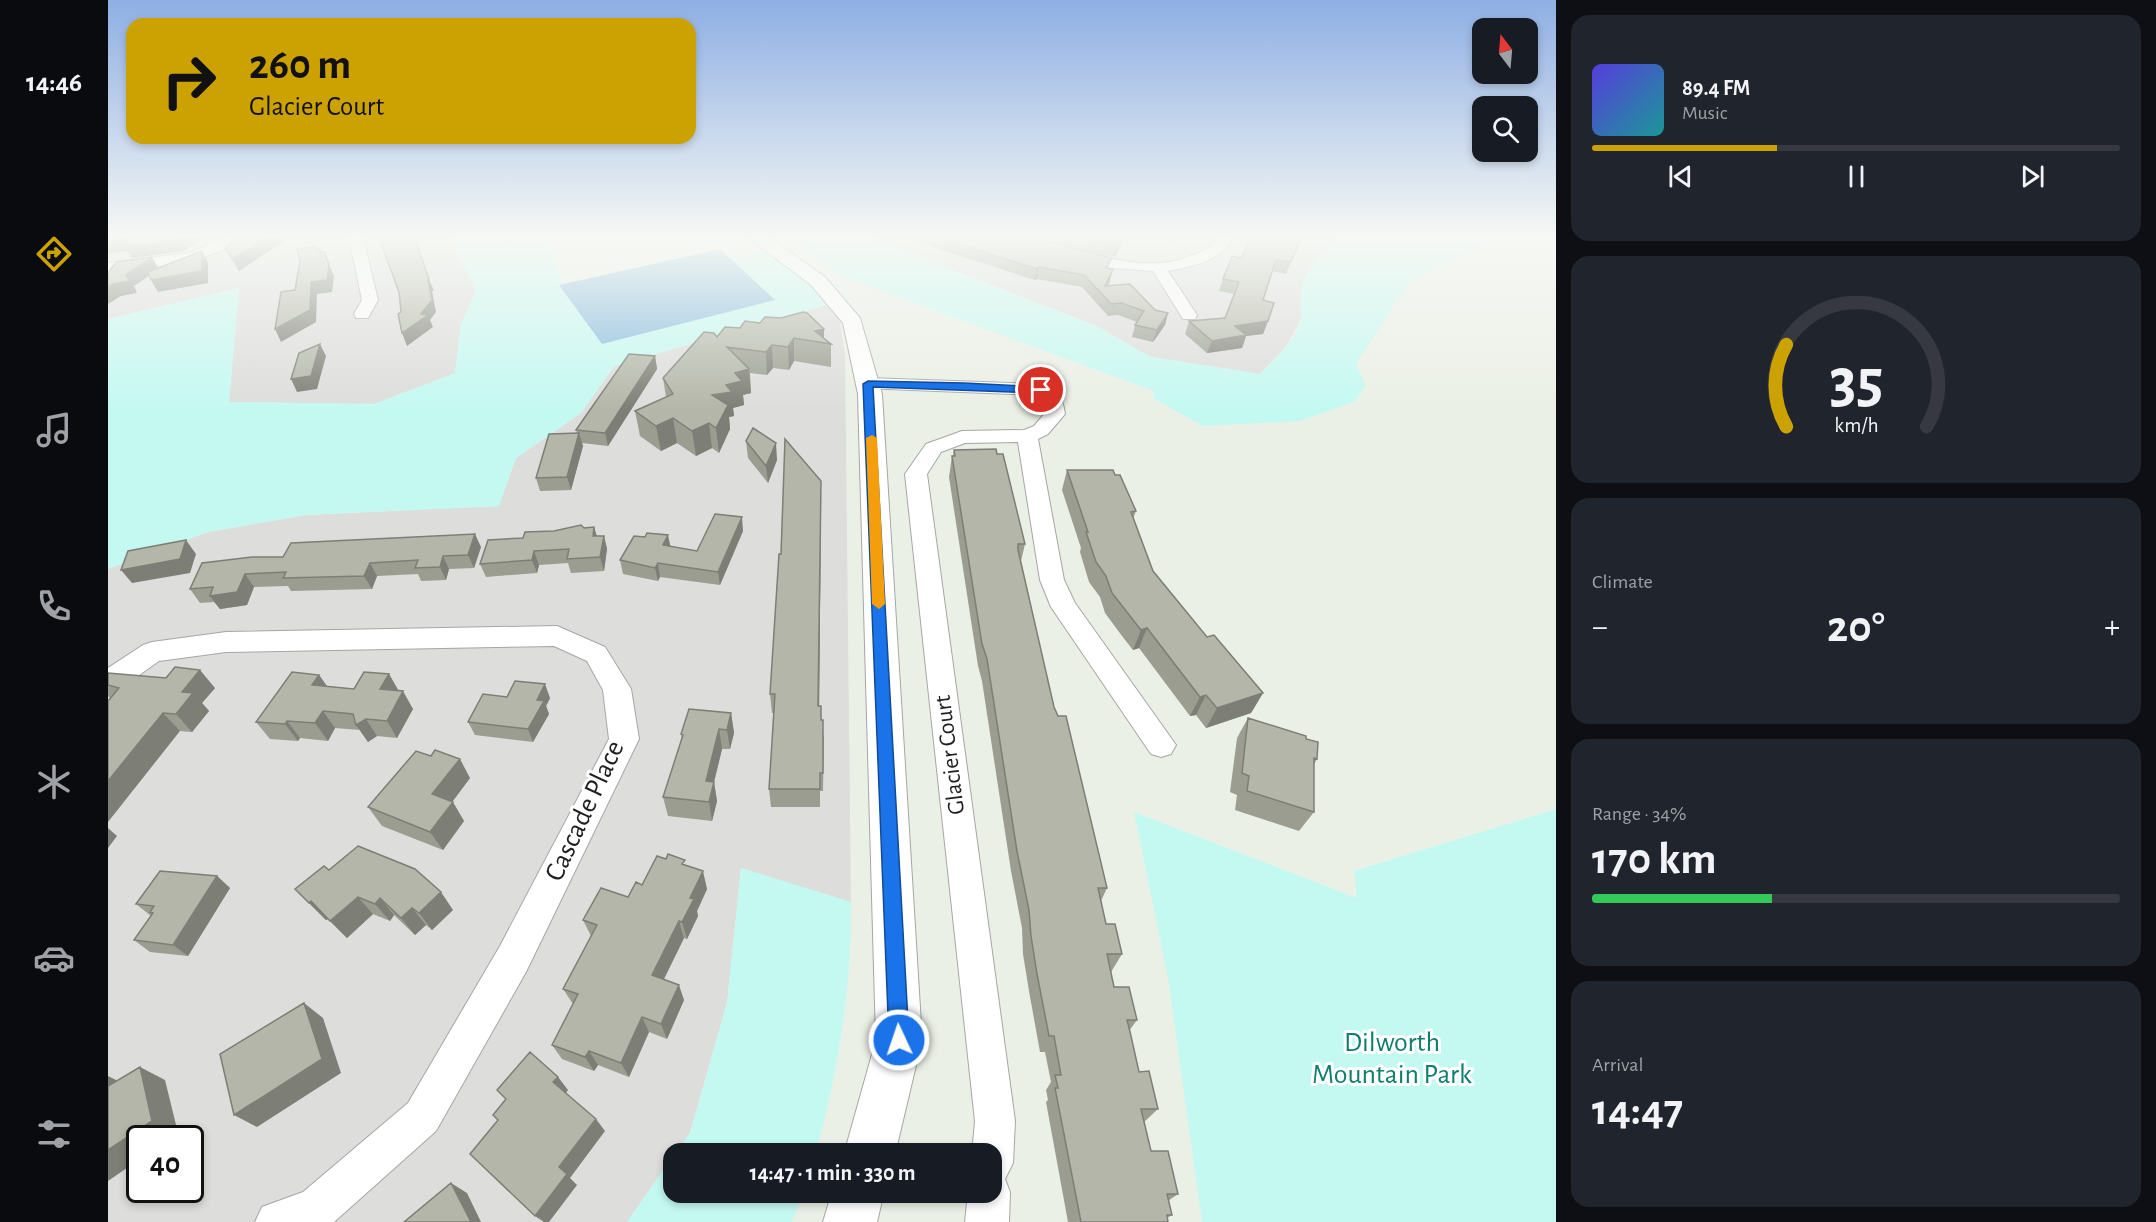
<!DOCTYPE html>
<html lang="en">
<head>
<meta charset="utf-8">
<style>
  :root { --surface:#171b24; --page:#20242c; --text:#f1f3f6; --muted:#9ea1a6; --line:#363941; --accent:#cca203 }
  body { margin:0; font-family:"Alegreya Sans",sans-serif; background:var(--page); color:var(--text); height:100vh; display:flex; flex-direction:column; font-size:22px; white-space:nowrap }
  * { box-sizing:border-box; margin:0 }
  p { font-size:20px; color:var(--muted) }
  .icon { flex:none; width:33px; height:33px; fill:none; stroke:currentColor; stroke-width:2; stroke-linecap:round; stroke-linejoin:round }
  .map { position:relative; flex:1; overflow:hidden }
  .details { display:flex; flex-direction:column; gap:15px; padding:15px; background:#0d0f14; width:600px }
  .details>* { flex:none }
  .top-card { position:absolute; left:18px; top:18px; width:570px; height:126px; border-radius:18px; box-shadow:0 3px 9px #0003; background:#cca203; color:#111; overflow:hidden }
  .needle { width:39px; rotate:344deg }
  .buttons { position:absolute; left:1364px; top:18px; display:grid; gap:12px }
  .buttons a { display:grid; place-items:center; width:66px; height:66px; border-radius:12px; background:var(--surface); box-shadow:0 3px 9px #0003; font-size:30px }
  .speed { position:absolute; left:18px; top:1125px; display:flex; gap:12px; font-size:30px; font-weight:700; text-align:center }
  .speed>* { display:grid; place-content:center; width:78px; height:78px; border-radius:50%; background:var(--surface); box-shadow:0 3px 9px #0003; line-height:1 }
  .speed .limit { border:3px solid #111; border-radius:9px; background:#fff; color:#111 }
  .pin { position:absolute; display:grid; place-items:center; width:51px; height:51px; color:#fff; margin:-26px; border:3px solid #fff; border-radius:50%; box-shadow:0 2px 6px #0007 }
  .me { position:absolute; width:66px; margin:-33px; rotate:357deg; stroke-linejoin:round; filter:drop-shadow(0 0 4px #0008) }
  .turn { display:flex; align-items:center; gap:21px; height:126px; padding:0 24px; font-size:27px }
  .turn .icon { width:78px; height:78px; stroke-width:2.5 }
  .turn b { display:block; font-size:42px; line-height:51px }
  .big { font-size:45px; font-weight:600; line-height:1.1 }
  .details .tile { flex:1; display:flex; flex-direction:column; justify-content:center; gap:9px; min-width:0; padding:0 21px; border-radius:18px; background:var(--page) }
  .details .dial { align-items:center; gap:0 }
  .dial svg { height:156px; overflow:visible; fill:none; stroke:var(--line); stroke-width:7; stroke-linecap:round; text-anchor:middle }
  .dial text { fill:var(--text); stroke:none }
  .song { display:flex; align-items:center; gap:18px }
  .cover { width:72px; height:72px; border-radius:9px; background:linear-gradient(135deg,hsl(250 70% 55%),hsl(180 70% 35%)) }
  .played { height:6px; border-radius:3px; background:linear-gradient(90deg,var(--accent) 35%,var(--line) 35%) }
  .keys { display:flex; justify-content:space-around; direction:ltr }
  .heat { display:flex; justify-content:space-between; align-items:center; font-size:33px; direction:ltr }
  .charge { height:9px; border-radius:4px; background:linear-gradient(90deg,#34c759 34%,var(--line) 0) }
  .trip { position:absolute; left:555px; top:1143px; width:339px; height:60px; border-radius:18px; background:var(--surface); box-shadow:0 3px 9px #0003; font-weight:600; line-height:60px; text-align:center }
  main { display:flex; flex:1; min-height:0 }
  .tab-bar { display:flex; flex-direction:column; width:108px; justify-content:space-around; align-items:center; background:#090b0e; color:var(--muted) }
  .tab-bar .icon { width:42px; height:42px }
  .tab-bar .on { color:var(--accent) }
  .tab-bar b { font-size:27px; color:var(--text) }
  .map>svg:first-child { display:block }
</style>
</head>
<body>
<main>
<nav class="tab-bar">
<b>14:46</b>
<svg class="icon on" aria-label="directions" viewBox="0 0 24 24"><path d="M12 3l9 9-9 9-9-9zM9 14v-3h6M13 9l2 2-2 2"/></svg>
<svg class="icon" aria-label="music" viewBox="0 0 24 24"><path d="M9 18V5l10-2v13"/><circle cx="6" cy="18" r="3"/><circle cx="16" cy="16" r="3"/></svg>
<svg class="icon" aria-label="phone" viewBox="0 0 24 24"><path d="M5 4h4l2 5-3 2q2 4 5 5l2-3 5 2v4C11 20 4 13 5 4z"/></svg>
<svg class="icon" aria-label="climate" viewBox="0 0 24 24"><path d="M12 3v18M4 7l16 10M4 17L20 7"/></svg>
<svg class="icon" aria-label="car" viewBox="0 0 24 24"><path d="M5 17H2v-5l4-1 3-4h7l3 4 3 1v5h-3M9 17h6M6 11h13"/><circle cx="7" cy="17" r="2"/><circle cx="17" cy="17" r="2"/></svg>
<svg class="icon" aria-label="filters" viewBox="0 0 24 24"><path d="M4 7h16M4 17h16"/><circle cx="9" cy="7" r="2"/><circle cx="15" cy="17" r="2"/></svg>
</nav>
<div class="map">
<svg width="1448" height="1222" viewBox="0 0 1448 1222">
  <rect width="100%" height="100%" fill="#ebf0e6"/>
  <path fill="#dddddc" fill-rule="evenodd" d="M0 238H342L368 291 353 324 347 374 266 404 121 402 131 288 0 319Z
    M764 238H1229L1206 262 1193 298V319L1179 345 1152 374 1043 357 986 325Z
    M729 302 737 355 743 902 633 869 619 1003 582 1133 519 1222H0V569L100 532 198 515 390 506 408 458 473 413 506 366ZM32 1138H82V1190H32Z"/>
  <path fill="#c4f9f2" d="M342 238H437L458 291 666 250 729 302 506 366 473 413 408 458 391 506 198 515 100 532 0 569V319L131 288 121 402 266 404 347 373 353 324 368 291Z
    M681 238H764L986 325 1043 357 1152 374C1167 359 1190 339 1193 317 1194 304 1192 291 1196 279 1202 263 1217 250 1229 238H1393L1302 281 1248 364 1258 386 1246 402 1192 421 1095 426 1045 398 1046 391 733 276Z
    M1448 809V1222H1094L1060 978 1026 812 1249 898 1246 871Z
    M633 868 743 902C744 987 730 1071 708 1153H567L582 1133 619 1003Z
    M565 1156 566 1192 695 1193 684 1222H519Z"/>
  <path fill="#85bade" d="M612 249 667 300 494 344 451 285Z"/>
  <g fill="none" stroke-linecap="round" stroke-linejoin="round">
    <defs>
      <path id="minor" d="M118 238H139L137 241 84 262 0 273V263L81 253Z
        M241 238H255L270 300 260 318H248L246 314 254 300Z
        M897 238C960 238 1030 284 1092 252 1099 248 1106 246 1109 238H1124C1114 261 1083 267 1060 271L1089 315 1087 319H1075L1045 271 993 267 899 241Z
        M760 378 933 384C950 388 955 398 957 414L940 434 930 439 956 580 967 603 1068 745 1063 754 1053 757 1043 754 943 607 932 580 910 442 857 443 833 452 819 474 907 1121 905 1163 897 1179 902 1192 901 1222H857L860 1192H884V1154H864L867 1121 797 474 818 444 854 431 916 430 926 426 937 413 936 401 928 395 753 388 751 384 753 380Z
        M449 626 497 647 523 689 531 739 418 972 328 1131 226 1222H147L154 1207 195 1192 300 1103 392 946 501 739 495 690 479 661 446 646 118 652 51 661 10 690 0 693V668L35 645 44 642 118 632Z"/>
      <path id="tertiary" d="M641 238H662L717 277 752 318 774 394 814 1040 787 1154H736L768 1040 750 394 735 323 703 285Z
        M724 1192H776L769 1222H715Z"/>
    </defs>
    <use href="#minor" stroke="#a6a6a6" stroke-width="2"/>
    <use href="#tertiary" stroke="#a6a6a6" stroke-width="2"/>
    <use href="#minor" fill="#fff" fill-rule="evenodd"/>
    <use href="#tertiary" fill="#fff" fill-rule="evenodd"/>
  </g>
  <path fill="#9a9d90" d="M130 238H180L131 271 123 259 117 248Z
    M796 238H1017L1007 257 937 241 1001 269H1005L1000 286 1047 310 1060 313 1057 325 1045 342 1024 337 1027 325 1029 322 1010 315 1000 316 974 287 929 279 927 280Z
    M1051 238H1068L1066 241Z
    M1193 238 1178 274 1164 271 1155 300 1160 321 1155 334 1138 336 1134 348 1099 353 1077 334 1081 321 1117 318 1126 294 1111 291 1115 279 1133 258Z
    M652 323 716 329V338L723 344V367L686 361 681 370 665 368 659 375 642 373 643 393 635 395 636 405 625 408 626 416 621 417 622 429 611 453 604 448 588 456 569 443 553 451 532 436 527 411 558 397 555 378 609 337 632 328Z
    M547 356 549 369 500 446 474 443 475 446 463 490 432 491 428 478 469 433 468 430Z
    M638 441 669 460 660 483 640 458Z
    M846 450 917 544 913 561 946 707 999 888 993 901 998 924 1014 954 1003 972 1006 987 1029 1020 1021 1031 1031 1072 1050 1109 1036 1122 1043 1151 1070 1194 1060 1201 1064 1215 1059 1218 1060 1222H960L938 1102 940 1100 938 1090 943 1082 937 1052H932L921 991 915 954 914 928 903 871 874 681 870 666 841 477 844 456H845Z
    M959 470 1028 511 1025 519 1045 571 1099 637 1155 693 1143 713 1098 728 1088 715 1082 716 1031 648 1025 650 1014 636 997 613 992 597 981 582 972 552 973 548 954 490Z
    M713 500 711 706 716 739 715 791H712V807H663L661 789 666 713H664L662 694 673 554Z
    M486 527 489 536H496L499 549 496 571 463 573 460 563 431 565 429 573 378 577 372 564 415 538 476 528Z
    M635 531 612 585 552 577 550 581 515 574 512 560 562 547 589 551Z
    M373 547 366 568 341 569 338 580 313 581 310 574 269 576 264 589 183 591 180 586 146 587 139 605 112 609 106 602 92 603 82 589 175 557Z
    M0 673 107 688 94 703 101 711 84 732 72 731 2 698 0 696Z
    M281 674 291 691 305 709 289 738 269 736 260 742 252 730 227 728 220 741 192 738 190 741 162 739 148 722 211 675 219 686 246 689Z
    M399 697 442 698 438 706 441 714 425 742 367 735 360 722Z
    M623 713 626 733 622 749H614L606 782 609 801 604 821 560 816 555 797 574 738 573 734Z
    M1140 718 1198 739 1209 759 1206 764V812L1191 831 1127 810 1129 795 1122 792 1129 738Z
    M362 778 344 802 356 821 335 850 274 826 260 807Z
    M578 865 599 889 589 911 590 916 579 939 576 938 556 979 576 1000 559 1039 541 1032 521 1077 490 1065 486 1071 454 1059 444 1045 465 1004 455 989 483 936 475 920 520 897 534 885Z
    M221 870 345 910 324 930 318 925 307 935 286 915 282 921 265 914 239 938 220 919 218 920 187 889Z
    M109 876 122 888 80 956 42 952 26 940 43 916 28 904Z"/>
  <path fill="#7d7f76" d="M95 238 76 251 24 258 20 251 0 253V241L22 239Z
    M157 238H180L131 271 125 259Z
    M308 238H311L310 240 314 260 310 248Z
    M1014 238H1017L1007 257 1010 246Z
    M94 251 100 263V283L50 292 43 280Z
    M216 252 226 276 224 292 209 294 208 322 173 342 167 329Z
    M44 257 51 269 26 286 29 293 13 296 0 304V287Z
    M931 267 929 279 927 280 929 269Z
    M1005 269 1002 281 995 296 997 286Z
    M321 279 326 291H324L328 312 322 320 325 327 299 346 294 333 320 280Z
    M1060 313 1057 325 1045 342 1049 330Z
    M1160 321 1155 334 1138 336 1134 348 1099 353 1104 341 1127 326Z
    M716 329V342L707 331Z
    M686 338V361L681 370 680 347Z
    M212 344 218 356 209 389 189 392 183 379Z
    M664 345 665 368 659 375 658 352Z
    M547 356 549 369 500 446 497 433Z
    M641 369 643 393 635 395 636 405 625 408 626 416 621 417 622 429 611 453 604 395 618 385 627 373Z
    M565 418 569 443 553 451 548 426Z
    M601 423 604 448 588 456 584 431Z
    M471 433 475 446 463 490 459 477Z
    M668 443 669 460 660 483 658 466Z
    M713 500 711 725 710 706Z
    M634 517 635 531 612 585 610 572Z
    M486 527 490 541 485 536Z
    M367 534 373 547 366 568 360 555Z
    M560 535 563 549 555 545Z
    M496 536 499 549 496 571 492 557Z
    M78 540 88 554 82 573 24 583 13 570Z
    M426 551 431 565 429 573 424 560Z
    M335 556 341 569 338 580 332 567Z
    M262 563 269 576 264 589 256 576Z
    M550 563 552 577 550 581 547 568Z
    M137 574 146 587 139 605 112 609 102 596Z
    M1039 628 1031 648 1025 650 1033 630Z
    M92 670 107 688 94 703 101 711 84 732 68 714 74 692Z
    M281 674 291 692 272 689Z
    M211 675 223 692 204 685Z
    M437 684 442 698 438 706 441 714 425 742 420 729 429 700Z
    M295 691 305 709 289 738 279 721Z
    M1155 693 1143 713 1098 728 1109 708Z
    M1098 695 1088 715 1082 716 1092 697Z
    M215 711 227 728 220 741 207 723Z
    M55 713 72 731 0 822V781Z
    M623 713 626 733 622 749 619 730Z
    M258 719 269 736 260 742 248 725Z
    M179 721 192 738 190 741 177 724Z
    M611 729 614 749 606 782 609 801 604 821 598 781Z
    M352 759 362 778 336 813 324 794Z
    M345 802 356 821 335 850 322 832Z
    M0 828 9 836 0 848Z
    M595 871 599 889 589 911 590 916 579 939 574 922 582 898Z
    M109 876 122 888 80 956 65 945Z
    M333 892 345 910 324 930 311 913Z
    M250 897 265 914 239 938 222 921Z
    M272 898 286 915 282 921 267 904Z
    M203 901 220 919 218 920 201 903Z
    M304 908 318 925 307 935 293 918Z
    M571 921 576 938 550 991 544 975Z
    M571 985 576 1000 559 1039 553 1024Z
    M196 1003 215 1018 233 1073 149 1127 126 1115Z
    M534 1017 541 1032 521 1077 513 1063Z
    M481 1051 490 1065 486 1071 477 1057Z
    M32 1067 57 1080 70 1133 62 1138H32V1159L0 1181V1150Z
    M0 1076 20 1086 0 1091Z
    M450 1077 460 1090 456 1096 445 1082Z
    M488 1119 497 1131 462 1178 469 1185 441 1222H436L427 1216 451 1167Z
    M343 1183 359 1193 373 1222H363Z"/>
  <path fill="#b3b6a8" stroke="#7d7f76" stroke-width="1.5" d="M0 238H72L70 240 18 246 22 239 0 241Z
    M130 238H157L125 259 117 248Z
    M271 238H308L310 248 321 279 320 280 324 300 313 314 320 315 294 333 290 314 293 312 291 292Z
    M833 238H925L1004 258 998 268 1005 269 997 286 1022 284 1047 310 1060 313 1049 330 1027 325 1036 311 1013 303 1003 304 976 275 931 267 929 269Z
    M977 238H1014L1010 246Z
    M1143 238H1193L1183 262 1168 260 1155 300 1166 303 1160 321 1127 326 1138 335 1104 341 1081 321 1117 318 1131 282 1115 279 1124 256 1133 258Z
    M206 246 207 249 211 248 212 252H216L221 264 219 280 203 282 202 310 167 329 173 292 187 290 192 261 189 249Z
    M94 251V271L43 280 40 272Z
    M44 257 18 275 22 281 5 284 0 287V273L8 262Z
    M695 312 699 313 716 329 707 331 723 344 686 338 680 347 664 345 658 352 619 347 641 369 627 373 634 381 618 385 624 392 604 395 620 405 608 428 601 423 584 431 565 418 548 426 527 411 565 394 555 378 596 332 606 333 609 337 617 327 632 328 637 321 652 323 657 317 673 318Z
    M212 344 203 376 183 379 191 353Z
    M521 354 547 356 497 433 468 430Z
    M645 428 668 443 658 466 638 441Z
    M471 433 459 477 428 478 441 434Z
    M677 439 713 481 710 706H713V720H715V773H712V789H661L667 694H662L671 554H673Z
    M888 449 889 454H895L917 544H910V550L946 707 950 716H958L999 888H990L998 924H1007L1014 954H999L1006 987H1021L1029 1020H1019L1023 1036 1031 1072 1041 1071 1050 1109H1033L1043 1151H1060L1070 1194H1059L1064 1215H1059L1060 1222H973L947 1088H950L947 1075H953L946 1036H941L929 974 923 936 921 910 909 851 879 659 874 644 844 456H847L846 450Z
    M959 470H1005L1007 475H1012L1028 511 1023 512 1045 571 1099 637 1106 635 1155 693 1109 708 1098 695 1092 697 1039 628 1033 630 1004 593 998 576 988 562 978 532H980Z
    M607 514 634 517 610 572 550 563 547 568 512 560 526 536 537 537 539 533 560 535 555 545 589 551Z
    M473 525 476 528 486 527 485 536H496L492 557 459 559 461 549 426 551 424 560 372 564 380 540 415 538 417 532 446 531Z
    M367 534 360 555 335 556 332 567 307 568 310 560 262 563 256 576 175 578 178 572 137 574 129 592 102 596 105 587 82 589 94 563 144 557H175L183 543Z
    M78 540 72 559 13 570 20 551Z
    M67 667 92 670 74 692 85 693 68 714 55 713 0 781V701L11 688 0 685V673L58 678Z
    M184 672 211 675 204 685 246 689 256 672 281 674 272 689 295 691 279 721 258 719 248 725 245 714 215 711 207 723 179 721 177 724 148 722Z
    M407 681 437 684 429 700 436 701 420 729 360 722 375 694 399 697Z
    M581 709 623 713 619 730 611 729 598 781 606 782 601 802 555 797 575 735 573 734Z
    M1140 718 1198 736V739L1210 742 1209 759 1206 758V812L1139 791 1141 776 1134 773Z
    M327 750 352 759 324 794 345 802 322 832 260 807 308 751 323 756Z
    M250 846 307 869 333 892 311 913 304 908 293 918 272 898 267 904 250 897 222 921 203 901 201 903 187 889 216 866 221 870Z
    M560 854 577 860 574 864 595 871 582 898 586 899 574 922 571 921 544 975 571 985 553 1024 534 1017 513 1063 481 1051 477 1057 444 1045 470 994 455 989 489 925 475 920 493 888 520 897 528 882 534 885 549 856 558 859Z
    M52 871 109 876 65 945 26 940 45 913 42 912 46 906 28 904Z
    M196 1003 214 1059 126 1115 112 1054Z
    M422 1052 450 1077 445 1082 488 1119 451 1167 459 1174 427 1216 362 1154 390 1120 385 1115 398 1099 389 1090Z
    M32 1067 44 1121 0 1150V1086Z
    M343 1183 363 1222H296Z"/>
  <linearGradient id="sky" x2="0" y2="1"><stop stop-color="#8eafe4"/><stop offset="0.58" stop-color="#f6f8f4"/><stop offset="1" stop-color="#f6f8f4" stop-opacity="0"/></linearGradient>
  <rect width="1448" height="409" fill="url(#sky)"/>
  <path fill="#1a73e8" stroke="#114b97" stroke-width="1.5" d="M760 381 856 383 933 387 938 390 933 393 765 387 801 1040 798 1048 791 1051 783 1048 781 1040 755 384Z"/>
  <path fill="#f59e0b" d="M764 435 769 438 777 604 771 609 764 604 758 438Z"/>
  <g text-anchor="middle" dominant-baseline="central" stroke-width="6" stroke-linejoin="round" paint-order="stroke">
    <g font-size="24" fill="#1f1f1f" stroke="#fff">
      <text transform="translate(842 755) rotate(-97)">Glacier Court</text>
    </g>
    <g font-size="28" fill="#1f1f1f" stroke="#fff">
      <text transform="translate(477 811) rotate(-65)">Cascade Place</text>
    </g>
    <g font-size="28" fill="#0d7e70" stroke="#fff">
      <text x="1284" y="1043">Dilworth<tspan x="1284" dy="32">Mountain Park</tspan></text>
    </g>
  </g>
</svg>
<div class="buttons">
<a><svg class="needle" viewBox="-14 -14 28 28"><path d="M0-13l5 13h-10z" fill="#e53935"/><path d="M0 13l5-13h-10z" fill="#9ea1a6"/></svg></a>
<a><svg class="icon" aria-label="search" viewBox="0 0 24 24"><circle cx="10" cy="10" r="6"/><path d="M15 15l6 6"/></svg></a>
</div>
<div class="speed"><div class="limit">40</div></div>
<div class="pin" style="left:933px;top:390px;background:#d93025"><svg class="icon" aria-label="arrive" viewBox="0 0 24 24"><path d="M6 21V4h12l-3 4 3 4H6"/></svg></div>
<svg class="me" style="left:791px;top:1040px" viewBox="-20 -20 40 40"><circle r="17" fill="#1a73e8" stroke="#fff" stroke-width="3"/><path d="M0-11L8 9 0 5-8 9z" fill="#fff"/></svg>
<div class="trip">14:47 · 1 min · 330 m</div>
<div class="top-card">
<div class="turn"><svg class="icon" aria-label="right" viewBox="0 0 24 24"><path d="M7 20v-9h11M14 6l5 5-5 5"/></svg><div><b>260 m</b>Glacier Court</div></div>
</div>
</div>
<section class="details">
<div class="tile">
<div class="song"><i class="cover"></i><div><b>89.4 FM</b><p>Music</p></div></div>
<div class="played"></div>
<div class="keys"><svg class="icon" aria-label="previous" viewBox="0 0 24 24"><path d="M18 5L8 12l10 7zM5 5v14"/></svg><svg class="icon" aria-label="pause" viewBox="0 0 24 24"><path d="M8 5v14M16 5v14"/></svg><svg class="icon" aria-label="next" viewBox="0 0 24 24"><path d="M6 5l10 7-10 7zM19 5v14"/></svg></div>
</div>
<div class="tile dial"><svg viewBox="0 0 100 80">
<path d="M14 69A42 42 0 1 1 86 69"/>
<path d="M14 69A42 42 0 0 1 14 27" stroke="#cca203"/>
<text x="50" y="56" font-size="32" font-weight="700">35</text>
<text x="50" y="72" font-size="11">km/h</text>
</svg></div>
<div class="tile"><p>Climate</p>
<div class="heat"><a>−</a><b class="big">20°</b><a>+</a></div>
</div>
<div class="tile"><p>Range · 34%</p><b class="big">170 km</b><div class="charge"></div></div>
<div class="tile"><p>Arrival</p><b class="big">14:47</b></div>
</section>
</main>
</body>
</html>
